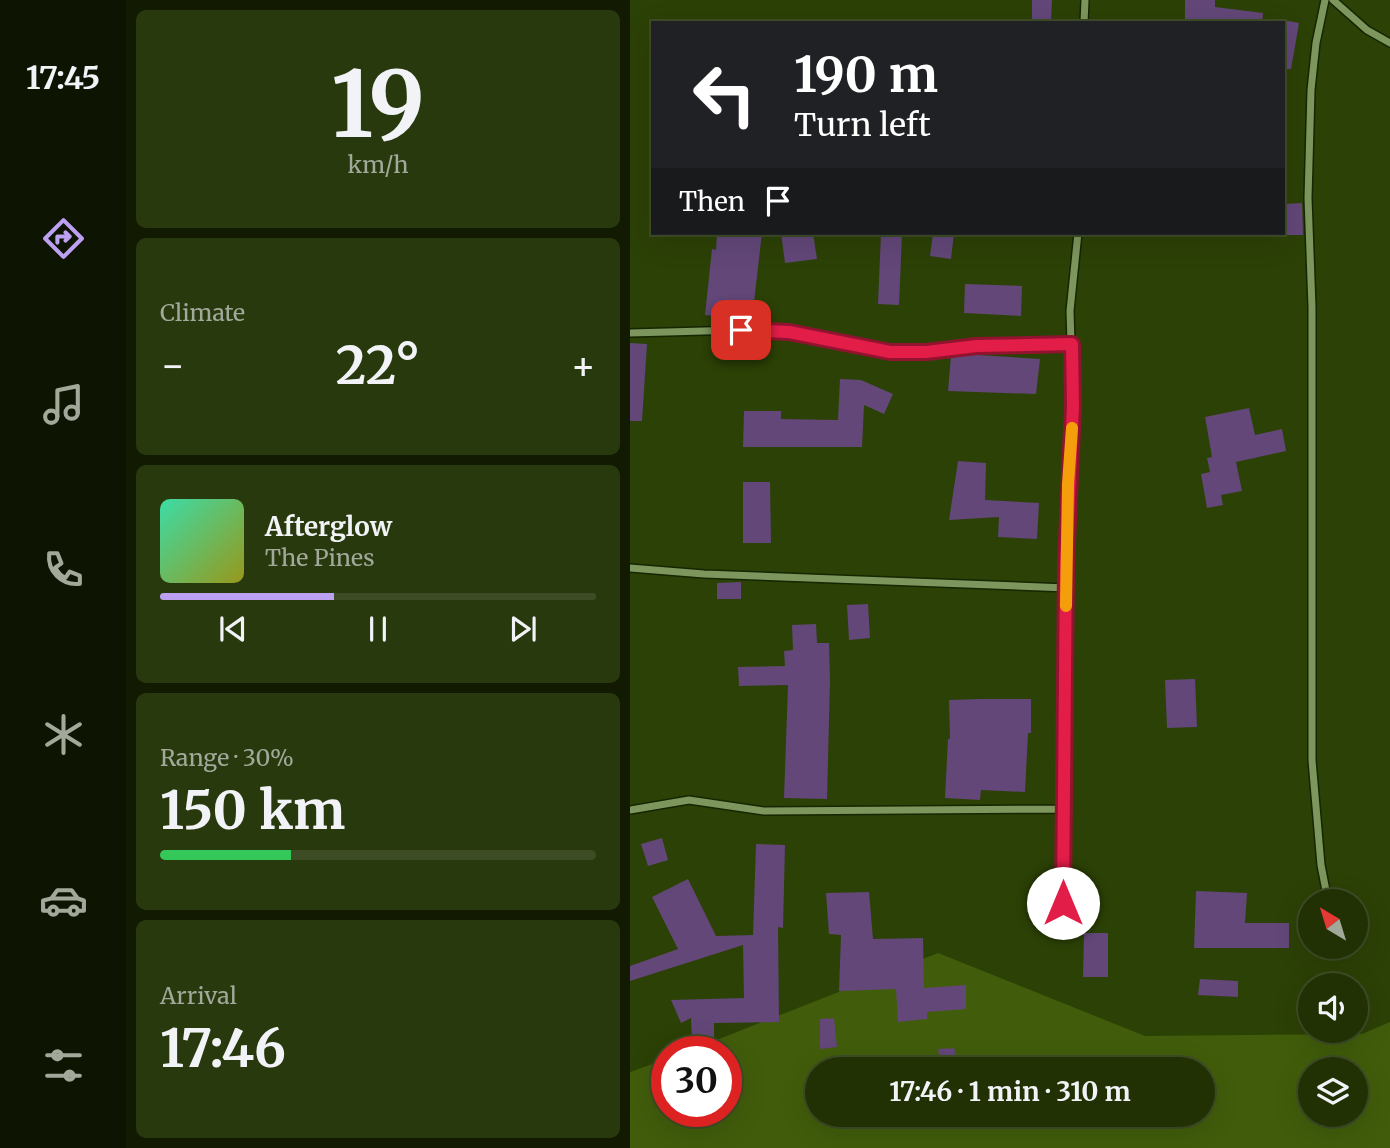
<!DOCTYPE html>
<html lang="en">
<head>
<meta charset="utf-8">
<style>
  :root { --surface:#213104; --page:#29390e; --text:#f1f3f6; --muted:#a2a99a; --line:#3e4c26; --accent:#bca0f2 }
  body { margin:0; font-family:Merriweather,serif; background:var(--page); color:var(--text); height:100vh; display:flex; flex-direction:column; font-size:26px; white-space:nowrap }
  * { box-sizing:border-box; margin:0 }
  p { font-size:23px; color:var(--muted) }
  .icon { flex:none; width:38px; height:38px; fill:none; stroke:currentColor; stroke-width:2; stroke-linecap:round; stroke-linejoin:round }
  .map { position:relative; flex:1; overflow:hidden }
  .details { display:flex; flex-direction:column; gap:10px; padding:10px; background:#121b02; width:504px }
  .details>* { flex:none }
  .hud { position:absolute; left:21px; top:21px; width:634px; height:214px; border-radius:0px; box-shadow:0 7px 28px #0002,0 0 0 2px var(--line); background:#202124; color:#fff; overflow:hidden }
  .needle { width:46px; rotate:322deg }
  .fabs { position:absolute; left:668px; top:889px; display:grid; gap:14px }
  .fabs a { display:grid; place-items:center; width:70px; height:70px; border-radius:50%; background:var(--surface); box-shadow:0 7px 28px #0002,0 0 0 2px var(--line); font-size:35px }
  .speed { position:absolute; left:21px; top:1036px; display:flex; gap:14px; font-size:35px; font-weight:700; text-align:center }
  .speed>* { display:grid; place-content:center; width:91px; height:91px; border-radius:50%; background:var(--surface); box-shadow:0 7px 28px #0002,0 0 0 2px var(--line); line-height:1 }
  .speed .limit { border:10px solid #d22; background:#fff; color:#111 }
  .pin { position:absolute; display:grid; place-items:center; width:60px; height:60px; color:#fff; margin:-30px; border-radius:14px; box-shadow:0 4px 10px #0006 }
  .me { position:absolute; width:77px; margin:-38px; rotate:0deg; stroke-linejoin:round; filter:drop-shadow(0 0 5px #0008) }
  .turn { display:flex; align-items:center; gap:24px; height:147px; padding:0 28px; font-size:32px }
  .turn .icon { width:91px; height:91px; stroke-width:2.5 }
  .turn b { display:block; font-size:49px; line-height:60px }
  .then { display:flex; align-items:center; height:66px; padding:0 28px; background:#0003; gap:14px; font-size:26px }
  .big { font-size:52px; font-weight:700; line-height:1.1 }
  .details .tile { flex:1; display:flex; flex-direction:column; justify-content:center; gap:10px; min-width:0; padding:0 24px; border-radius:10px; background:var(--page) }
  .details .dial { align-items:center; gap:0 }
  .dial b { font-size:91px; line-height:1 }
  .song { display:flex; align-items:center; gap:21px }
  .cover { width:84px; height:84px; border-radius:10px; background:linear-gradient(135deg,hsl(160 70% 55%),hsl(60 70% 35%)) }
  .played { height:7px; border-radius:4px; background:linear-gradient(90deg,var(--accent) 40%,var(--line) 40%) }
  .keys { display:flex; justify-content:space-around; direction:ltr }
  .heat { display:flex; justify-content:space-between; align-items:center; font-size:38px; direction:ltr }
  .charge { height:10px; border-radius:5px; background:linear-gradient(90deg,#34c759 30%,var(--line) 0) }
  .trip { position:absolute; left:175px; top:1057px; width:410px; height:70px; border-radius:35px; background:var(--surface); box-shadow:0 7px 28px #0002,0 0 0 2px var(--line); font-weight:700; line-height:70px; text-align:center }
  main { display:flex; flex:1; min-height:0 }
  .tab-bar { display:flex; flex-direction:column; width:126px; justify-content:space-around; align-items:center; background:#0d1402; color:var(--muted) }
  .tab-bar .icon { width:49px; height:49px }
  .tab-bar .current { color:var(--accent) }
  .tab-bar b { font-size:32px; color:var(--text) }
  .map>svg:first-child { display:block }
</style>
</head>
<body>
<main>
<nav class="tab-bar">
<b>17:45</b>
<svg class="icon current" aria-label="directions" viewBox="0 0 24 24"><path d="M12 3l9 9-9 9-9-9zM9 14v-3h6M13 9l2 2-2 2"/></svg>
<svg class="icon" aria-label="music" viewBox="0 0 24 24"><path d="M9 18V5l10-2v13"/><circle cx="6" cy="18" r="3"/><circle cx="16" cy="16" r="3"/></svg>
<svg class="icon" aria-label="phone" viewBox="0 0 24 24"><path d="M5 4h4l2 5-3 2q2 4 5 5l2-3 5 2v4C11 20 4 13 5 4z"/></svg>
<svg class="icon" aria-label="climate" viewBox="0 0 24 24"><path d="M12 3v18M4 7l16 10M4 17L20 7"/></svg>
<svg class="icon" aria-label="car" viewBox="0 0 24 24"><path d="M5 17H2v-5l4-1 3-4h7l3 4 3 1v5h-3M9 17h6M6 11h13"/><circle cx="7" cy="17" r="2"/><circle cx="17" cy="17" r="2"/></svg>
<svg class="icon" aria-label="filters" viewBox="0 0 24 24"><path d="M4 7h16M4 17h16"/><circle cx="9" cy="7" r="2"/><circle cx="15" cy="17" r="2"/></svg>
</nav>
<section class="details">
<div class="tile dial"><b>19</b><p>km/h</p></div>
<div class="tile"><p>Climate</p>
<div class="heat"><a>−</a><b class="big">22°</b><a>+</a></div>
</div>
<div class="tile">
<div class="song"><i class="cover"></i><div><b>Afterglow</b><p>The Pines</p></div></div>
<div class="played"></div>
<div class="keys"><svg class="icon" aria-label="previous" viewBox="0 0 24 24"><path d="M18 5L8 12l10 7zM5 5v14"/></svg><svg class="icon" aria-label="pause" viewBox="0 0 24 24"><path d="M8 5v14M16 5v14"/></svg><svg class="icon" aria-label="next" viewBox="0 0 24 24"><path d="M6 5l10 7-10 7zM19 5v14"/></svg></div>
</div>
<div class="tile"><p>Range · 30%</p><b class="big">150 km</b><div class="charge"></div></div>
<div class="tile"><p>Arrival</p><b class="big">17:46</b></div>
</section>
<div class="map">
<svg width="760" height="1148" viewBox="0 0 760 1148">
  <rect width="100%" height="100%" fill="#2c4106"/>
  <path fill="#415d0b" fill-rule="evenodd" d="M308 953 515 1036 732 1034 760 1022V1148H0V1072L37 1059V1111H96V1052H56ZM187 1069H572V1115H187ZM681 1069H726V1115H681Z"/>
  <path fill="#624778" d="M402 0H422L421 22 402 21Z
    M555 0H585V7L633 13 632 23H555Z
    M653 20 669 23 661 69H653Z
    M672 203 673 235H653V204Z
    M87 233H132L122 319 75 315 82 249 86 250Z
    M151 233H183L187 259 155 263Z
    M251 233H272L269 305 248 304Z
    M303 233H324L321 259 300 256Z
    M335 284 392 286 391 316 334 313Z
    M0 343 17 344 12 421H0Z
    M332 354 410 359 406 394 318 391 321 355Z
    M210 379 231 380 263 394 254 414 234 405 232 447H113L114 411H151V419L208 420Z
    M619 408 625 435 652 429 656 451 606 462 612 491 591 495 593 505 577 508 571 474 580 472 577 458 582 457 575 417Z
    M328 461 356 463 355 500 409 503 407 539 368 537 369 517 319 520Z
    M113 482H140L141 543H113Z
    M111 582V599H87V583Z
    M238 604 240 638 219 640 217 605Z
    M186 624 187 643H199L200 681 197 799 154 798 158 685 109 686 108 667 155 666 154 651 163 650 162 625Z
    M565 679 567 727 537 728 535 680Z
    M351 699H401V733H398L395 792 351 790 350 800 315 798 318 739H320L319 700Z
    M32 838 38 860 18 866 11 844Z
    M126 844 155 845 153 928 148 927 149 1022 84 1023V1042H62L61 1018 51 1023 41 1000 114 998 113 945 0 981V966L48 949 22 897 58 879 86 936 123 935Z
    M566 891 617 893 615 923H659V948H564Z
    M239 892 243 939 293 938 294 988 336 985V1009L297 1012V1019L268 1022 266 989 209 991 211 935 199 934 196 893Z
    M454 933H478V977H453Z
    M570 979 608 981V997L568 995Z
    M204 1018 207 1047 190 1049V1019Z
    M324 1048 328 1062 311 1065 308 1049Z"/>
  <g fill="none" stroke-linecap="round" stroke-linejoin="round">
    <defs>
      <path id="minor" d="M695 0 686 43 681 90 678 198 682 307V760L691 865 698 901
        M703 0 737 30 760 43
        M454 23 455 0
        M0 333 111 330 159 332 260 352H296L347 346 442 344
        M0 568 74 574 437 588
        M0 810 59 800 134 811 434 809
        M433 903 436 564 443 406 440 311 448 233"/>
    </defs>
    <use href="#minor" stroke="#162600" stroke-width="10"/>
    <use href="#minor" stroke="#7c965d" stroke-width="7"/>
  </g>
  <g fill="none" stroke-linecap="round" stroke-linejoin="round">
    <defs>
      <path id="route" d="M111 330 159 332 260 352H296L347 346 442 344 443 406 436 564 433 903"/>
    </defs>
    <use href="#route" stroke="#92132f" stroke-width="18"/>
    <use href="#route" stroke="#e11d48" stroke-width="12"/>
    <path stroke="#f59e0b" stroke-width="12" d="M436 606 438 484 442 428"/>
  </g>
</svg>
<div class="fabs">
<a><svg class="needle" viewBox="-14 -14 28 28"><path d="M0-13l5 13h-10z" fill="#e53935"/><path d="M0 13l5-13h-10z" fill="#a2a99a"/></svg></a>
<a><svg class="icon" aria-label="sound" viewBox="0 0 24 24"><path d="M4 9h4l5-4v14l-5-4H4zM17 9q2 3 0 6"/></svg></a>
<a><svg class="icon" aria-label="layers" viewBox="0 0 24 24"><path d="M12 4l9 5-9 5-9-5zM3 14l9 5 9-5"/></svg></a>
</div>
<div class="speed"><div class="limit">30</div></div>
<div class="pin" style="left:111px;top:330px;background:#d93025"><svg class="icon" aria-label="arrive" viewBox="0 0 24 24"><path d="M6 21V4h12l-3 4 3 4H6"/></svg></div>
<svg class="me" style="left:433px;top:903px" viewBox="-20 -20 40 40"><circle r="19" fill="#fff"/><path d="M0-13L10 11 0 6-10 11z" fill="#e11d48"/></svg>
<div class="trip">17:46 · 1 min · 310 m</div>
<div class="hud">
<div class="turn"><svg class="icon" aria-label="left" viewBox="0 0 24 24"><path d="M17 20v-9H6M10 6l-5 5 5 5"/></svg><div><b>190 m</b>Turn left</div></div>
<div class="then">Then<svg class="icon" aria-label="arrive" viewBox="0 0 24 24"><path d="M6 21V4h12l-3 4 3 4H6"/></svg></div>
</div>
</div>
</main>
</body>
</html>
